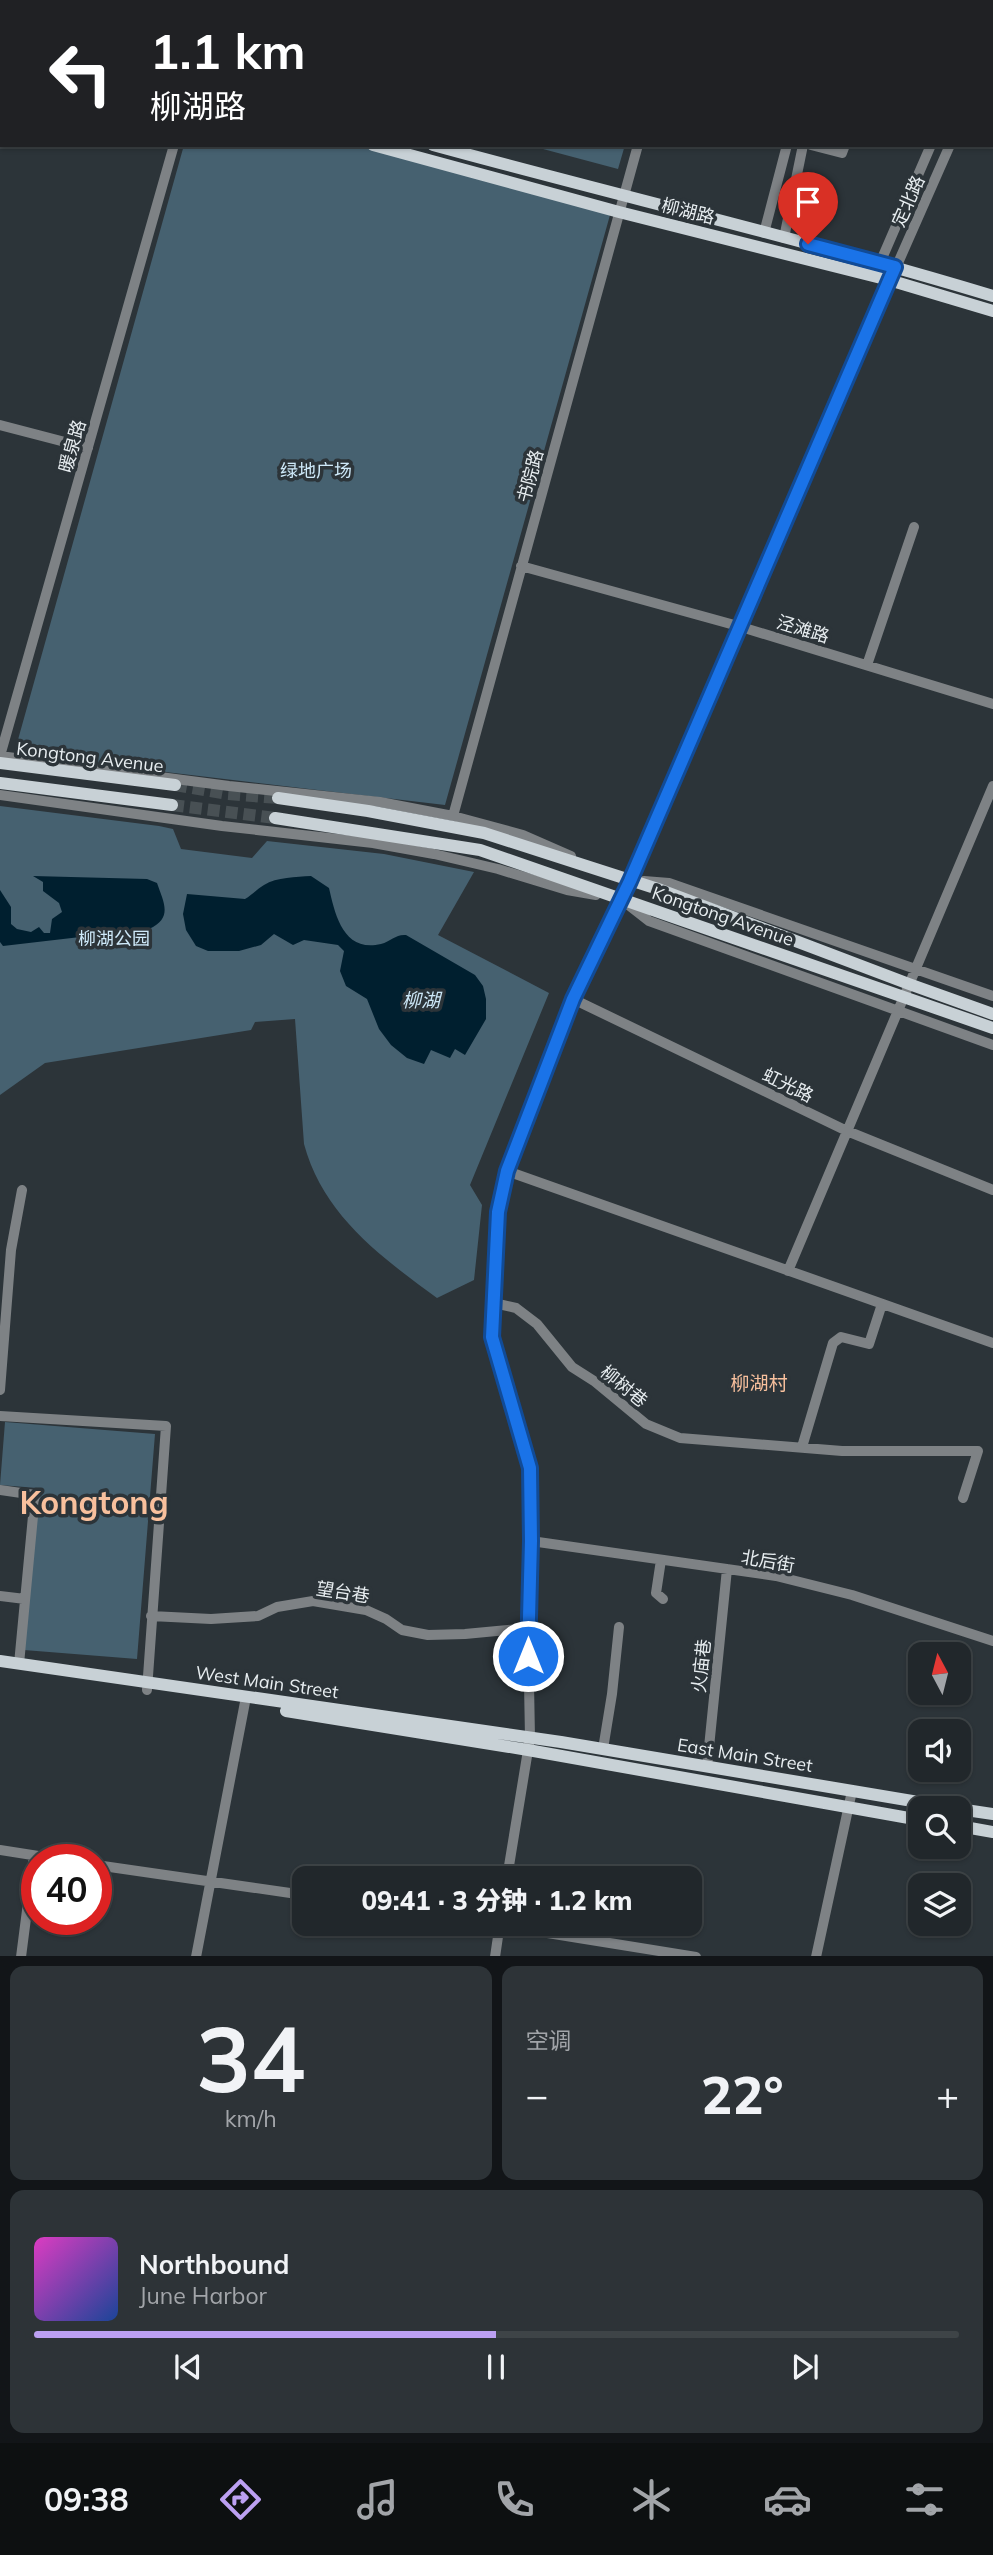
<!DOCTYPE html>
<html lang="zh">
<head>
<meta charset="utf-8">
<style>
  :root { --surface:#21272b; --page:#2d3337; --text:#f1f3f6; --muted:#a2a5a9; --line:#3e4447; --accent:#bca0f2 }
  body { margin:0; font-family:Mulish,"Noto Sans SC",sans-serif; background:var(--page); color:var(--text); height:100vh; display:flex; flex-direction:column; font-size:26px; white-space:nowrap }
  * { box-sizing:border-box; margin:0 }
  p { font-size:23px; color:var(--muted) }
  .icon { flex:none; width:38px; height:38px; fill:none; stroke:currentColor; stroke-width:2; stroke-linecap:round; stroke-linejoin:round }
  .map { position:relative; height:1956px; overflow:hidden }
  .details { display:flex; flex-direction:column; gap:10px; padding:10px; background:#121518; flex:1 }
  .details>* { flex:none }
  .top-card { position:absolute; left:0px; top:0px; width:994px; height:147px; box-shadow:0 2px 5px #0004,0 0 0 2px var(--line); background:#202124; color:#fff; overflow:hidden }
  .needle { width:46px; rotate:353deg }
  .buttons { position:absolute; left:908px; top:1642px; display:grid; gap:14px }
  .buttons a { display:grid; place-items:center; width:63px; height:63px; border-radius:14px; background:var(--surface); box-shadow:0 2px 5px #0004,0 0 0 2px var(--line); font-size:35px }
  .speed { position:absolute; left:21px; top:1844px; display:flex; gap:14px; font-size:35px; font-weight:700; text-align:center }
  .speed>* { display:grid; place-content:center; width:91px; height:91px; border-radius:50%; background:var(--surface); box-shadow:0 2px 5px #0004,0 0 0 2px var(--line); line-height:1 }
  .speed .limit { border:10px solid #d22; background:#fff; color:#111 }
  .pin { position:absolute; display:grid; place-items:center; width:60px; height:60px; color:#fff; margin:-72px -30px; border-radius:50% 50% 50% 0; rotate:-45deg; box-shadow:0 0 7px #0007 }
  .pin .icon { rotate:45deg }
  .me { position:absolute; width:77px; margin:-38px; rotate:0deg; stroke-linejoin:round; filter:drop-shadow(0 0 5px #0008) }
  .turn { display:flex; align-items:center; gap:24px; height:147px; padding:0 35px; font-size:32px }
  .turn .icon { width:91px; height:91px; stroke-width:2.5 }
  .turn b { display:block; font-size:49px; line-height:60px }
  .big { font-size:52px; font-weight:800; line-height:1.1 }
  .details .tile { flex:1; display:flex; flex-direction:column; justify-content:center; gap:10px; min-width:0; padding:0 24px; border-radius:14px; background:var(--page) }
  .details .dial { align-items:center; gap:0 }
  .dial b { font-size:91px; line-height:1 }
  .song { display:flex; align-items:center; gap:21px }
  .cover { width:84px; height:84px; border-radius:10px; background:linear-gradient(135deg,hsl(310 70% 55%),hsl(220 70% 35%)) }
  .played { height:7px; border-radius:4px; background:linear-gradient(90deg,var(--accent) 50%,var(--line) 50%) }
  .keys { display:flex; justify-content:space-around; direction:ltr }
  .heat { display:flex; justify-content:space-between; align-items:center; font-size:38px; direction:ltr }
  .details .tiles { flex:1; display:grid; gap:10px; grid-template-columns:1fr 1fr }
  .tile:last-child { grid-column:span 2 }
  .trip { position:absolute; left:292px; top:1866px; width:410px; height:70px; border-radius:14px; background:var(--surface); box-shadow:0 2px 5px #0004,0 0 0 2px var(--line); font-weight:800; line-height:70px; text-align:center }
  .tabs { display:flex; height:112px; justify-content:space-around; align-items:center; background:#0d1011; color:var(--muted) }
  .tabs .icon { width:49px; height:49px }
  .tabs .selected { color:var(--accent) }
  .tabs b { font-size:32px; color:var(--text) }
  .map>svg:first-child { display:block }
</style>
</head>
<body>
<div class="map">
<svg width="993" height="1957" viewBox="0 0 993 1957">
  <rect width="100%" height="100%" fill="#2c3439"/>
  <path fill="#466170" d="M224 0H664L223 2Z
    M184 145H357L610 215 445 805 14 754Z
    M528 145H625L618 169Z
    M0 806 159 826 173 829 181 849 252 858 267 841 384 854 474 872 438 935 549 993 470 1185 482 1205 474 1280 437 1298C381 1257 323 1215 304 1144L295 1019 255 1022 251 1030 45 1063 0 1095Z
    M5 1422 155 1434 137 1659 24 1650 37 1488 0 1485Z"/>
  <path fill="#001f2f" d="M33 876 147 879 157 883C164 903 173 918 149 929L3 946 0 942V890L11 907V924L17 929 31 932 39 927 44 933H50L52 919 62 912 59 903 43 891V882Z
    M311 876 329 888C335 914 343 953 381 944 391 941 396 934 406 935L475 975 483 986 486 999V1019L465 1055 455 1049 450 1058 431 1050 424 1064 407 1058 391 1045 379 1029 367 999 346 986 340 971 344 951 338 945 304 940 293 945 274 934 261 945 239 951H208L196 946 186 930 183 914 187 894 245 899C252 895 257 889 264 885 277 877 296 877 311 876Z"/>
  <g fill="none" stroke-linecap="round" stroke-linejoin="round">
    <path stroke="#485054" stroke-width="12" stroke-dasharray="12 6" stroke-linecap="butt" d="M175 785 227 794 278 798
      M172 805 275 818"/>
    <path stroke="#7e8285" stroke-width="10" d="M769 0 775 2
      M907 0 913 2
      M212 2 213 0
      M677 2V0
      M797 2V0
      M897 2V0
      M940 2 941 0
      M992 2 993 0
      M992 52 993 50
      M174 145 0 756 229 786 380 802 453 816 523 835 571 856
      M811 145 842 153 845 145
      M764 233 787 145
      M784 238 803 145
      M880 263 931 145
      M0 425 88 448
      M521 566 738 626 993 704
      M867 665 914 527
      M0 795 222 826 373 843 434 854 498 869 567 890 596 895
      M453 816 638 145
      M644 881 669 883 993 996
      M626 903 649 921 993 1045
      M573 999 847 1131 993 1190
      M507 1171 993 1343
      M788 1271 993 786
      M494 1303 516 1308 537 1324 572 1367 594 1381 646 1424 680 1438 842 1451H978L963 1498
      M0 1390 11 1250 22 1190
      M0 1416 166 1426 147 1690
      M802 1447 833 1343 841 1337 869 1344 882 1304
      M0 1490 35 1495 19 1664
      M531 1541 776 1576 852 1595 993 1641
      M661 1560 656 1593 663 1599
      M0 1596 25 1599
      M151 1616 211 1619 258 1616 277 1607 313 1601 366 1610 386 1619 402 1630 428 1635 465 1634 528 1628
      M603 1749 612 1694 619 1627
      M707 1767 727 1569
      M0 1850 64 1860
      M96 1865 304 1895
      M507 1878 530 1738 528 1628 531 1541 530 1468 492 1337 498 1212 507 1171 573 999 630 881 738 626 950 145
      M486 1923 696 1957
      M21 1957 34 1856
      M196 1957 246 1697
      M495 1957 500 1923
      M816 1957 852 1791"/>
    <path stroke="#c8d1d6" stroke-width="12" d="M0 27H2
      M0 42 2 43
      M373 145 619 212 889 280 993 311
      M433 145C619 196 808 240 993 296
      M0 763 175 785
      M0 783 172 805
      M278 798 368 811 484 833 661 890 909 984 993 1014
      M275 818 480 850 993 1028
      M0 1661 561 1742 954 1808
      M286 1711 528 1750 920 1820
      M959 1809 993 1814
      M959 1826 993 1832"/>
  </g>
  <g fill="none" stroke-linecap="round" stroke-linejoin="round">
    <defs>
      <path id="route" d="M528 1656 531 1541 530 1468 492 1337 498 1212 507 1171 573 999 630 881 895 267 808 244"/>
    </defs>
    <use href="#route" stroke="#114b97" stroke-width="18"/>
    <use href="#route" stroke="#1a73e8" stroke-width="12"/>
  </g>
  <g text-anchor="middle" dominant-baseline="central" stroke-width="7" stroke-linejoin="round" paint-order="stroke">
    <g font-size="18" fill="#e7edf0" stroke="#2c3439">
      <text transform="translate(908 201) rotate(-66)">定北路</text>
      <text transform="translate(688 211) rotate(14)">柳湖路</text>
      <text transform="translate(72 446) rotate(-74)">暖泉路</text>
      <text transform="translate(530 476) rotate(-75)">书院路</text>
      <text transform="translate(803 629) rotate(17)">泾滩路</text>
      <text transform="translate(90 757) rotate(7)">Kongtong Avenue</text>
      <text transform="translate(723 916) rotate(19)">Kongtong Avenue</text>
      <text transform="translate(788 1085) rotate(26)">虹光路</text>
      <text transform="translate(624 1386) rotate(39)">柳树巷</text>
      <text transform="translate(768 1561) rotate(10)">北后街</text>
      <text transform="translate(343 1592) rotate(9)">望台巷</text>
      <text transform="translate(701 1666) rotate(-84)">火庙巷</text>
      <text transform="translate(267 1682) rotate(8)">West Main Street</text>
      <text transform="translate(745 1755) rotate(9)">East Main Street</text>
    </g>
    <g font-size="18" fill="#cee9f9" stroke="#2c3439">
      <text x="316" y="470">绿地广场</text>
      <text x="114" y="938">柳湖公园</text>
    </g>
    <g font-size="19" font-style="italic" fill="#cbe6f6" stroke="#2c3439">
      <text x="421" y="1000">柳湖</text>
    </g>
    <g font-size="19" fill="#f8c09d" stroke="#2c3439">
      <text x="759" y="1383">柳湖村</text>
    </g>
    <g font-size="32" font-weight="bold" fill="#f8c09d" stroke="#2c3439">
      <text x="94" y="1502">Kongtong</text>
    </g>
  </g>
</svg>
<div class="buttons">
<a><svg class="needle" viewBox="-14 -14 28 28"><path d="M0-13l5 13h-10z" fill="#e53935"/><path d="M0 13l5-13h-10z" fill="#a2a5a9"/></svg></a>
<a><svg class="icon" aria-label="sound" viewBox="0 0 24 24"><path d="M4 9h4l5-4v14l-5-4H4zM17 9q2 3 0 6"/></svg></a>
<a><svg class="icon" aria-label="search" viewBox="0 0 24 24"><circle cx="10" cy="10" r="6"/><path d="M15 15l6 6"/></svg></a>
<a><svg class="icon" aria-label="layers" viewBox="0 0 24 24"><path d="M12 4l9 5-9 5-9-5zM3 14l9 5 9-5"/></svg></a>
</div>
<div class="speed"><div class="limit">40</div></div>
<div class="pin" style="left:808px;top:244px;background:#d93025"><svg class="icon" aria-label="arrive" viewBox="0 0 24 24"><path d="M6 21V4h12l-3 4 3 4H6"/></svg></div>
<svg class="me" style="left:528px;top:1656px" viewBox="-20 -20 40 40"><circle r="17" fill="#1a73e8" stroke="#fff" stroke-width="3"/><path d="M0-11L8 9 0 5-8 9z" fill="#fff"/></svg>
<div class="trip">09:41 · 3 分钟 · 1.2 km</div>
<div class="top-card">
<div class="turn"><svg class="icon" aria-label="left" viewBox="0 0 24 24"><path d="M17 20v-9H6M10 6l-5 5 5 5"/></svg><div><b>1.1 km</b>柳湖路</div></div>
</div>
</div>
<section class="details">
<div class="tiles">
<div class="tile dial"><b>34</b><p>km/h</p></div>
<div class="tile"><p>空调</p>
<div class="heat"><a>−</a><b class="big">22°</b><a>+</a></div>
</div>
<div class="tile">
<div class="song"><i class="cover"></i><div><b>Northbound</b><p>June Harbor</p></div></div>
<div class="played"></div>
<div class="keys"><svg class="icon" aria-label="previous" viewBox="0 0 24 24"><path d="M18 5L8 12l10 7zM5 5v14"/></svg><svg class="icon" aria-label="pause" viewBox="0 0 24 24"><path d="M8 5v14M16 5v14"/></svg><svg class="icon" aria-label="next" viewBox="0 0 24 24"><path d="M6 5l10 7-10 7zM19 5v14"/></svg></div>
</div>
</div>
</section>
<nav class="tabs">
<b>09:38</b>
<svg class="icon selected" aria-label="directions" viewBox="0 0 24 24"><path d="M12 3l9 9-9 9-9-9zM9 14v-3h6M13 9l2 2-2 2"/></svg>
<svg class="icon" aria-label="music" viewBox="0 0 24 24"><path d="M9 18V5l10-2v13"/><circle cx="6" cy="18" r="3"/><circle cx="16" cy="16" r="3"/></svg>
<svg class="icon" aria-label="phone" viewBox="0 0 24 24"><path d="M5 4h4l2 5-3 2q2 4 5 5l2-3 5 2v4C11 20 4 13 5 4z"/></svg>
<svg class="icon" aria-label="climate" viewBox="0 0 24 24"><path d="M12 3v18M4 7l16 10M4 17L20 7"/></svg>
<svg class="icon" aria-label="car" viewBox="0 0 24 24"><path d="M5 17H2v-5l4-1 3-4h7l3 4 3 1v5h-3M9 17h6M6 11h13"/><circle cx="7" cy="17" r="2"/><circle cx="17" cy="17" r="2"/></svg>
<svg class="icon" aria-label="filters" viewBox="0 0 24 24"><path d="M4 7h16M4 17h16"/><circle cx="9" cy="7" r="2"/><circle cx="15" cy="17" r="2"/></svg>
</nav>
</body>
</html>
